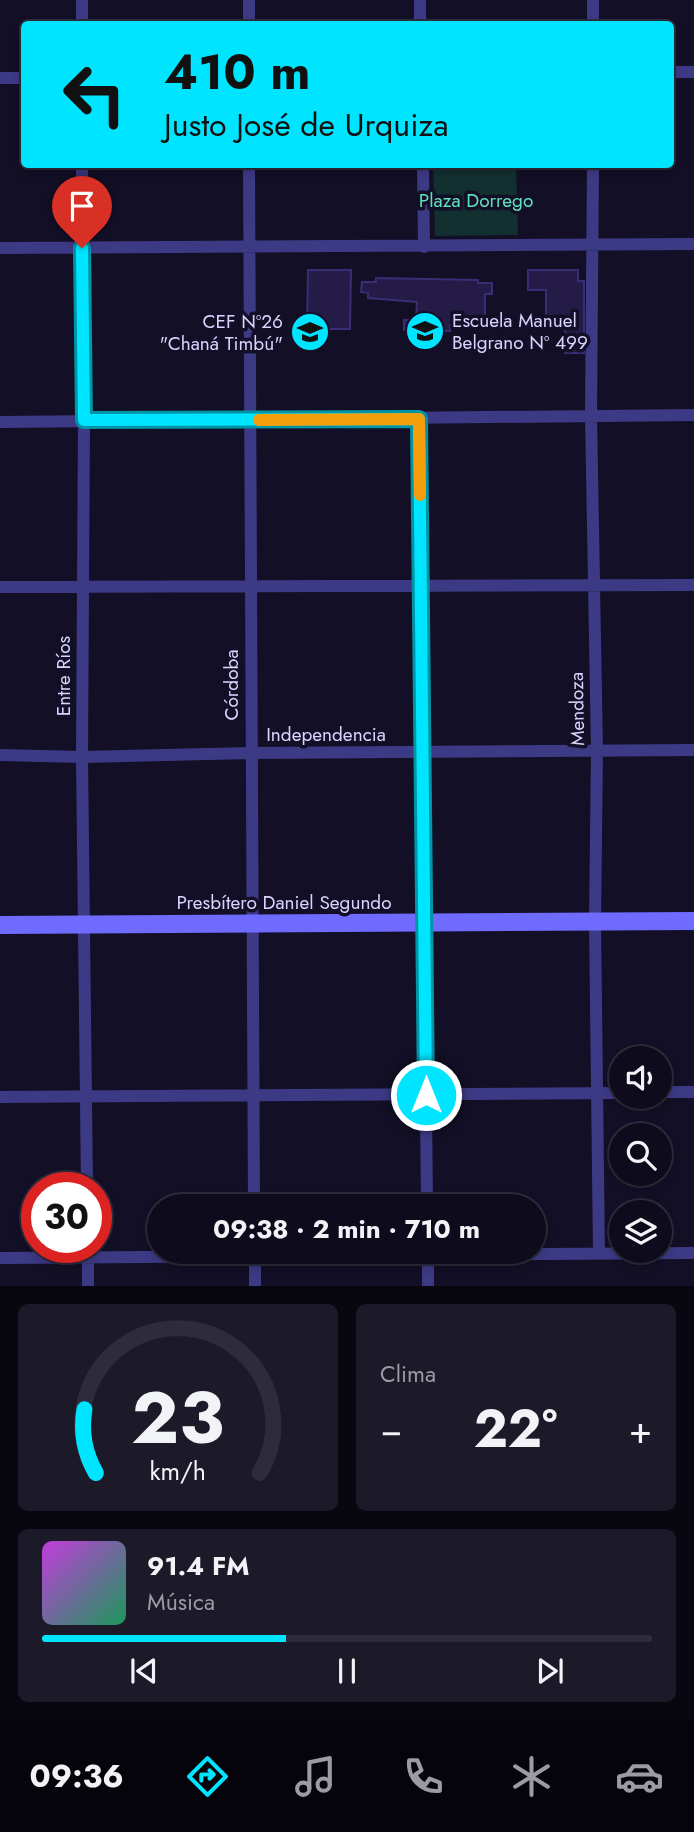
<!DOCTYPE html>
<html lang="es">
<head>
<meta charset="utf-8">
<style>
  :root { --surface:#0e0b1c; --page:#1c1929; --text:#f1f3f6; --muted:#9b9ba3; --line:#2e2b3b; --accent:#00e5ff }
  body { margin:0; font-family:Jost,sans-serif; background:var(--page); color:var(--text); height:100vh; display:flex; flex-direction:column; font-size:26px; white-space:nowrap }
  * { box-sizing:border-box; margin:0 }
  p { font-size:23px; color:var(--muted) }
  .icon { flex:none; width:38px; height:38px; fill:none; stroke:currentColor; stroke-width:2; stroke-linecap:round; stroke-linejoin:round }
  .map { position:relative; height:1286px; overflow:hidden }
  .side { display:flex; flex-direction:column; gap:18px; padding:18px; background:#08060f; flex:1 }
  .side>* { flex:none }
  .hud { position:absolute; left:21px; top:21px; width:653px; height:147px; border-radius:7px; box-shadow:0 4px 10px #0003,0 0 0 2px var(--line); background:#00e5ff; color:#111; overflow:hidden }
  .fabs { position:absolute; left:609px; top:1046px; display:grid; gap:14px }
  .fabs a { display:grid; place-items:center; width:63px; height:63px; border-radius:50%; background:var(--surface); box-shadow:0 4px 10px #0003,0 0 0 2px var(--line); font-size:35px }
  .speed { position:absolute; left:21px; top:1172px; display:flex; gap:14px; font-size:35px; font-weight:700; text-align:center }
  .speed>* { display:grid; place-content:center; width:91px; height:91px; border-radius:50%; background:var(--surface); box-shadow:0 4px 10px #0003,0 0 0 2px var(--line); line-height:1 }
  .speed .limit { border:10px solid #d22; background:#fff; color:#111 }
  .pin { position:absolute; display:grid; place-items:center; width:60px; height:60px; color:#fff; margin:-72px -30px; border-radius:50% 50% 50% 0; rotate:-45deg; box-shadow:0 0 7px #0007 }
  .pin .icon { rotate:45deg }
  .me { position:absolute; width:77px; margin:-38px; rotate:0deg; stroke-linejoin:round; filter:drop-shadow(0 0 5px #0008) }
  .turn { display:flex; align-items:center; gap:24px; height:147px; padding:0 28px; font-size:32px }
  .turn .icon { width:91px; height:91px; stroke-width:2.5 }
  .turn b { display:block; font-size:49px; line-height:60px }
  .big { font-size:52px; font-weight:700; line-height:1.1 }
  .side .tile { flex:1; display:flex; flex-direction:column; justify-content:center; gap:10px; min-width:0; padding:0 24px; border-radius:10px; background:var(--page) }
  .side .dial { align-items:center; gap:0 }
  .dial svg { height:182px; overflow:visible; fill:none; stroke:var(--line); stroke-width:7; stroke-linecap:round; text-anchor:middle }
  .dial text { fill:var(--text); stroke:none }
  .song { display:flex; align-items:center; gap:21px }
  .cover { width:84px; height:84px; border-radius:10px; background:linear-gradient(135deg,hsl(290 70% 55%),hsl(150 70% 35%)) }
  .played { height:7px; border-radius:4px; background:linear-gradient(90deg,var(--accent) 40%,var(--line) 40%) }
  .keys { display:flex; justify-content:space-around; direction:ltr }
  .heat { display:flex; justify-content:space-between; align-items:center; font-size:38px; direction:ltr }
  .side .tiles { flex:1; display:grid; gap:18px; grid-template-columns:1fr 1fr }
  .tile:last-child { grid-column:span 2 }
  .trip { position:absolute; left:147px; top:1194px; width:399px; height:70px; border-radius:35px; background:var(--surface); box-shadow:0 4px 10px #0003,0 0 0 2px var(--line); font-weight:700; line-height:70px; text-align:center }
  .dock { display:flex; height:112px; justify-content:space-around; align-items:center; background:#06040b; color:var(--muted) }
  .dock .icon { width:49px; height:49px }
  .dock .active { color:var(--accent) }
  .dock b { font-size:32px; color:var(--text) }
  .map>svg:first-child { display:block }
</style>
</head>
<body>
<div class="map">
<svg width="694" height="1286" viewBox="0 0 694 1286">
  <rect width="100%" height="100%" fill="#130f26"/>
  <path fill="#12302f" d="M433 165H516L518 235 435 236Z"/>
  <path fill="#241b47" stroke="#3b2d73" stroke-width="2" d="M308 270H351L350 329H307Z
    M528 270H578V281H584V353H565V327H546V290H528Z
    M376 278 478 280V283H492V294H485V326L450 325V331L434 330 431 339 424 340 421 330H404V320H416L417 302 368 298V293L361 292 362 282H376Z"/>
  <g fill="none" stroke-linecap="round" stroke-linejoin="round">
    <path stroke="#3d3a85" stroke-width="12" d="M82 0V24
      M420 0V24
      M593 0V24
      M249 24V0
      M670 72H694
      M0 78H24
      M82 164 84 420 82 757 87 1188
      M249 164 254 1206
      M423 164 424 247
      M593 164 591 415 597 751 595 922 599 1253
      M0 248 694 244
      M419 419 427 1206
      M0 422 694 415
      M0 587 694 585
      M0 755 82 757 250 753 694 750
      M660 1092H694
      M0 1097 621 1093
      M88 1248V1286
      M255 1251V1286
      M428 1251V1286
      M0 1258 694 1253"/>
    <path stroke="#6f6bff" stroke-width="18" d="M0 925 694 921"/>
  </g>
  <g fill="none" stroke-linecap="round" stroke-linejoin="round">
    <defs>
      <path id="route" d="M82 248 84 420 419 419 426 1095"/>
    </defs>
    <use href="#route" stroke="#0095a6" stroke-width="18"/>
    <use href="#route" stroke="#00e5ff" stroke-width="12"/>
    <path stroke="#f59e0b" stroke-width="12" d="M259 420 419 419 420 495"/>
  </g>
  <defs>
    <symbol id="school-disc" viewBox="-11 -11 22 22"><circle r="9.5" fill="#00e5ff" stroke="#130f26"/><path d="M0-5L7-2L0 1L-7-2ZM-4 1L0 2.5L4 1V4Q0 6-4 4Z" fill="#111"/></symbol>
  </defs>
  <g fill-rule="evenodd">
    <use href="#school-disc" x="403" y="309" width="44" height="44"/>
    <use href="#school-disc" x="288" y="310" width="44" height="44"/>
  </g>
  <g text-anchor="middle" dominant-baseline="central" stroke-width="7" stroke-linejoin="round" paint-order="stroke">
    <g font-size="19" fill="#5fe0c0" stroke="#130f26">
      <text x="476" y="200">Plaza Dorrego</text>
    </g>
    <g font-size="19" fill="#d9d4ff" stroke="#130f26" text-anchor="start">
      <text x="452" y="320">Escuela Manuel<tspan x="452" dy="22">Belgrano Nº 499</tspan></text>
      <text x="283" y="321" text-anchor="end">CEF Nº26<tspan x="283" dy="22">"Chaná Timbú"</tspan></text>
    </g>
    <g font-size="19" fill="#d9d4ff" stroke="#130f26">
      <text transform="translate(63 676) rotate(-90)">Entre Ríos</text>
      <text transform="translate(231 685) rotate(-90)">Córdoba</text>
      <text transform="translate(577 709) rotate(-91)">Mendoza</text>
      <text x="326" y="734">Independencia</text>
      <text x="284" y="902">Presbítero Daniel Segundo</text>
    </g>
  </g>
</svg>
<div class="fabs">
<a><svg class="icon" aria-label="sound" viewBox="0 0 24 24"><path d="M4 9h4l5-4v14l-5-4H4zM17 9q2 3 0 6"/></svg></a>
<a><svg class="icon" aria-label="search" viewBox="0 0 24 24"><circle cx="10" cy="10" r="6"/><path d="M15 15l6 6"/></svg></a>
<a><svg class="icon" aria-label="layers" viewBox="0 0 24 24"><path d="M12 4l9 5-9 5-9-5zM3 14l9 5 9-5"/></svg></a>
</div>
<div class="speed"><div class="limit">30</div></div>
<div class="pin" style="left:82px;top:248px;background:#d93025"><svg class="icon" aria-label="arrive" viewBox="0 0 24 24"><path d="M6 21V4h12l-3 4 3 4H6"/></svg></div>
<svg class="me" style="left:426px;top:1095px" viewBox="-20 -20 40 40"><circle r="17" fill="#00e5ff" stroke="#fff" stroke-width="3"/><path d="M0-11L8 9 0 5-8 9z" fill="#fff"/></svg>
<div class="trip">09:38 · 2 min · 710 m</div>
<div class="hud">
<div class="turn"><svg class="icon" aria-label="left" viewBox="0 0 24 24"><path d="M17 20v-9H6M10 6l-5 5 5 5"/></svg><div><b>410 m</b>Justo José de Urquiza</div></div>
</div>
</div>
<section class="side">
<div class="tiles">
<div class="tile dial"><svg viewBox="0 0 100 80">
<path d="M14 69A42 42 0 1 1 86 69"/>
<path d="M14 69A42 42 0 0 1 9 41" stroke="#00e5ff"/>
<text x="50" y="56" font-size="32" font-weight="700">23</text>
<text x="50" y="72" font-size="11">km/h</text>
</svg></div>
<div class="tile"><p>Clima</p>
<div class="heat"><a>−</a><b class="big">22°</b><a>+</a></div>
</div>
<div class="tile">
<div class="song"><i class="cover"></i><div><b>91.4 FM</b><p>Música</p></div></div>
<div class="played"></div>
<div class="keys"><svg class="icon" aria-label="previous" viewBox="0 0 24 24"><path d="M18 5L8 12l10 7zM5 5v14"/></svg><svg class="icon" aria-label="pause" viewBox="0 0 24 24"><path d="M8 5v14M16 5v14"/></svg><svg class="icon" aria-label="next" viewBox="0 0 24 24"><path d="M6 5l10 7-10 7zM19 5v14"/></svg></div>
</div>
</div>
</section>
<nav class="dock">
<b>09:36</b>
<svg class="icon active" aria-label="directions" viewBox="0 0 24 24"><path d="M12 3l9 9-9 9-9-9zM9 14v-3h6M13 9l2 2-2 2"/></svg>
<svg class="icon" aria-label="music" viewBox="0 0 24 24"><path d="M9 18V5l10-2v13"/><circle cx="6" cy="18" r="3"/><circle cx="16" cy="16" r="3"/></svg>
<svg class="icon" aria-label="phone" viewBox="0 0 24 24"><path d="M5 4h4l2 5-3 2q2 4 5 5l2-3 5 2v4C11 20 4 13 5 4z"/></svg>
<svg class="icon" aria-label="climate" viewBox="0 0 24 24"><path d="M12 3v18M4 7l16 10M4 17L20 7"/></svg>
<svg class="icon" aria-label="car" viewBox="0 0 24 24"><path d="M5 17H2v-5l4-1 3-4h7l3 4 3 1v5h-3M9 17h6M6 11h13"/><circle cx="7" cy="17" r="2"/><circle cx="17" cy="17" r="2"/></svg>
</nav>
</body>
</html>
